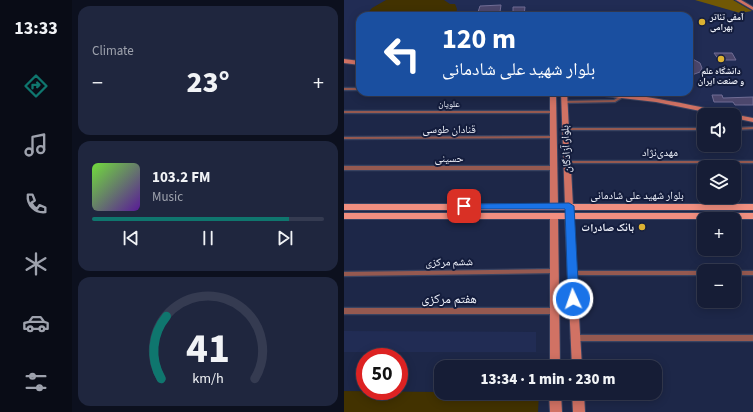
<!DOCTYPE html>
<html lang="en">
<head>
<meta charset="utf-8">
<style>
  :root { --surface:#161d36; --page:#1f263e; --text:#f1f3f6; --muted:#9ea2ad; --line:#353b51; --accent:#0f766e }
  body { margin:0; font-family:"Source Sans 3","Noto Naskh Arabic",sans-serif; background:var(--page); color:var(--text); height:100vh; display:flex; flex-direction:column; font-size:15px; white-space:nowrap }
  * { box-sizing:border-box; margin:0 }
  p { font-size:13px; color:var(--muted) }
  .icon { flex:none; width:22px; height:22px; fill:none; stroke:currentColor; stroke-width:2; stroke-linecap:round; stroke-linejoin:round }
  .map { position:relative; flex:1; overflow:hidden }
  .side { display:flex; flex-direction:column; gap:6px; padding:6px; background:#0c101e; width:272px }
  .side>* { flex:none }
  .top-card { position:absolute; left:12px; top:12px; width:337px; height:84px; border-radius:12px; box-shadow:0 2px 10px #0003,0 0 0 1px var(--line); background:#1a4fa0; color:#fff; overflow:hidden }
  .buttons { position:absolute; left:353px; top:108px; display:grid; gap:8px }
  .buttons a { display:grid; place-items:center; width:44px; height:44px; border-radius:8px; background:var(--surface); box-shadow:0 2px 10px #0003,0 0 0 1px var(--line); font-size:20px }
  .speed { position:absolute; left:12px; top:348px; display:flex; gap:8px; font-size:20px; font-weight:700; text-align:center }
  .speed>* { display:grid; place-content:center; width:52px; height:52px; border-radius:50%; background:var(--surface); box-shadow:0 2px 10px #0003,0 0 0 1px var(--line); line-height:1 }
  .speed .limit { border:6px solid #d22; background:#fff; color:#111 }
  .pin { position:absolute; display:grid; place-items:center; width:34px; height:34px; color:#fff; margin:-17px; border-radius:8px; box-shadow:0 2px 6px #0006 }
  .me { position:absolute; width:44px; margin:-22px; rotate:357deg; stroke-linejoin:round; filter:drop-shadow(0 0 3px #0008) }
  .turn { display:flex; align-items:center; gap:14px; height:84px; padding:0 20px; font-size:18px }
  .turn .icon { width:52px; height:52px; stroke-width:2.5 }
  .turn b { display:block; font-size:28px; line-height:34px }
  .big { font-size:30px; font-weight:800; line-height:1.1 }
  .side .card { flex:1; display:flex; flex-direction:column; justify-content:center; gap:6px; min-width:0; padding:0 14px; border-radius:12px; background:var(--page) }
  .side .dial { align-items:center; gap:0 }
  .dial svg { height:104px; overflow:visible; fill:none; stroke:var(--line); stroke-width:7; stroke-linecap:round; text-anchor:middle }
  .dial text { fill:var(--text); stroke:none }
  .song { display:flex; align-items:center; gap:12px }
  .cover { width:48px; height:48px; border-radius:6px; background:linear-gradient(135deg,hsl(100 70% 55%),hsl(270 70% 35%)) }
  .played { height:4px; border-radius:2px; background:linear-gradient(90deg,var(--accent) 85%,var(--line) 85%) }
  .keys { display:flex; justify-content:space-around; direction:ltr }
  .heat { display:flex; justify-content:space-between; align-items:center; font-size:22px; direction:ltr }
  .trip { position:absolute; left:90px; top:360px; width:228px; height:40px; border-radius:12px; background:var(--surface); box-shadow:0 2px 10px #0003,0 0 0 1px var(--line); font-weight:800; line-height:40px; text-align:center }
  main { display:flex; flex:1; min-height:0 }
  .dock { display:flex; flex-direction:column; width:72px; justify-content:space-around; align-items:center; background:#090c16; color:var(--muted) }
  .dock .icon { width:28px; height:28px }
  .dock .selected { color:var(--accent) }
  .dock b { font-size:18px; color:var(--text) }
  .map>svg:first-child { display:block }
</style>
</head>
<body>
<main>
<nav class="dock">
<b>13:33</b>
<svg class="icon selected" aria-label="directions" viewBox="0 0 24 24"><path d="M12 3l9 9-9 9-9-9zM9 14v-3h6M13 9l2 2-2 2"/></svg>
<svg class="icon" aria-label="music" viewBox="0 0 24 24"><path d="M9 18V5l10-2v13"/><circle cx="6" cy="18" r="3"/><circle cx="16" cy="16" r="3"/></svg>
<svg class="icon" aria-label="phone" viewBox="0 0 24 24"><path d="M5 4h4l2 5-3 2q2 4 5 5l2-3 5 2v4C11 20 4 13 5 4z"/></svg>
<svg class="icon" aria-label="climate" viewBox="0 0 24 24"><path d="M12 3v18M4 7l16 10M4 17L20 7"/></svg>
<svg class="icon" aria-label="car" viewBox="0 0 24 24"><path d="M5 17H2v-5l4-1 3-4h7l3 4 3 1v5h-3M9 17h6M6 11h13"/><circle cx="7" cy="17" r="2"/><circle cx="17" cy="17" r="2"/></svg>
<svg class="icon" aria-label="filters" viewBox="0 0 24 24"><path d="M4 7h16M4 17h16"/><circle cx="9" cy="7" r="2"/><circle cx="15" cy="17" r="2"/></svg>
</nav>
<section class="side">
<div class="card"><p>Climate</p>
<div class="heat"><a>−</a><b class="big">23°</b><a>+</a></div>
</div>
<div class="card">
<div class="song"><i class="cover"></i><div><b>103.2 FM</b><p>Music</p></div></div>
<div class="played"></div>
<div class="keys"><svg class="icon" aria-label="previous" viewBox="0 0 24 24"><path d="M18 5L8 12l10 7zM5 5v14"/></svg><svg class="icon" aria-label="pause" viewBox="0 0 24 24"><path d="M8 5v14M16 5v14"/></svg><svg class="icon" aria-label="next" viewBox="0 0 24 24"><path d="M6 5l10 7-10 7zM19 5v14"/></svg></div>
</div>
<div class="card dial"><svg viewBox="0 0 100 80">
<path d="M14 69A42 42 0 1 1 86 69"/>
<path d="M14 69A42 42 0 0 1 18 21" stroke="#0f766e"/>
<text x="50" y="56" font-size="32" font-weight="700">41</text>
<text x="50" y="72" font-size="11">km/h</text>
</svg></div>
</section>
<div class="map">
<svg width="409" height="412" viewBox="0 0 409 412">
  <rect width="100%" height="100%" fill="#1d2748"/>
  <path fill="#212c54" d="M0 0H389L409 11V117L314 97 271 92H345V16H16V60L0 58Z
    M0 331 192 332V352H0Z"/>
  <path fill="#423200" d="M42 0H100L106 4H111L113 9 112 14H107L106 16H21L28 8Z
    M0 391 195 393 194 412H0Z"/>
  <path fill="#715805" d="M351 0H389L408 11 396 13Z"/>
  <path fill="#4c476d" stroke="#716d95" d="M157 5 156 12H134L136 6Z
    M169 7H181L180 15H169Z
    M370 53H388L392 60H375Z
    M345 57 356 63 358 68 356 72 345 76Z
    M368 95H378L379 98 409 97V105H391L389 102H370Z"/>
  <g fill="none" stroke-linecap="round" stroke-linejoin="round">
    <defs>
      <path id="street" d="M0 88H16V90H0Z
        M278 95H280L281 96 271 102 220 103 218 102 220 101 270 100Z
        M0 111H209L211 112 209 113H0Z
        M409 127V129L390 130V128Z
        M220 128H360V130H220Z
        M209 136H211V138L0 139V137Z
        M221 161H409V163H221Z
        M0 166H210L213 168 210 170H0Z
        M210 269H212L213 271 212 273H210L0 276V272Z
        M226 271H361H360V275H226L225 273Z
        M389 271H409V275H390V271Z
        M0 308H211L213 309 214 311 213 313 211 314H0Z
        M231 335H409V341H231L229 340 227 338 229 336Z"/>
      <path id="secondary" d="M392 0H397L409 7V10Z
        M0 59 16 61V65L0 63Z
        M206 92H212L214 206 210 209 206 206Z
        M217 92H223L229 206 225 209 221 206Z
        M240 92C297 92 354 107 409 118V122L390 118V115H376L312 102 243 94Z
        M210 213 214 216 216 367H206V216Z
        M225 213 229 216 238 367H228L221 216Z
        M205 393H217L218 412H206Z
        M228 393H240L241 412H229Z"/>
      <path id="primary" d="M0 204H409V210H0Z
        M0 213H409V219H0Z"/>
    </defs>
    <use href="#street" stroke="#3a4361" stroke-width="2.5"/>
    <use href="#secondary" stroke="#3a4361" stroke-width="2"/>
    <use href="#primary" stroke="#3a4361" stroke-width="2"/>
    <use href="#street" fill="#955950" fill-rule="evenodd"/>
    <use href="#secondary" fill="#d17264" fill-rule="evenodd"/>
    <use href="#primary" fill="#f18f80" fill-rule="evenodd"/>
  </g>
  <path fill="#1a73e8" stroke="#114b97" d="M225 203 230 206 235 299 233 302 229 303 226 302 224 299 221 209H120L115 206 120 204Z"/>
  <g fill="#dcb233" stroke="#141d3d" stroke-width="1.5">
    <circle cx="358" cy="22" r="4"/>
    <circle cx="377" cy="59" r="4"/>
    <circle cx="298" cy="227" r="4"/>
  </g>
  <g text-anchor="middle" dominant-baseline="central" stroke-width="4" stroke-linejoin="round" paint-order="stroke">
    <g font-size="9" font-weight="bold" fill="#eff2fb" stroke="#141d3d" text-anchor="start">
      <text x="366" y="17">آمفی تئاتر<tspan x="366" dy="10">بهرامی</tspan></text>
      <text x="377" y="71" text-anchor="middle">دانشگاه علم<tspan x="377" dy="10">و صنعت ایران</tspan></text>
    </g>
    <g font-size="9" fill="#eff2fb" stroke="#141d3d">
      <text x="105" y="104">علویان</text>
    </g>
    <g font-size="11" fill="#eff2fb" stroke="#141d3d">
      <text x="105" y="129">قنادان طوسی</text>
      <text transform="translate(222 149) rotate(-93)">بلوار آزادگان</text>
      <text x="316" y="152">مهدی‌نژاد</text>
      <text x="105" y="158">حسینی</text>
      <text x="293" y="195">بلوار شهید علی شادمانی</text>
      <text transform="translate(105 262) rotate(-1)">ششم مرکزی</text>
    </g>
    <g font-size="11" font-weight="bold" fill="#eff2fb" stroke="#141d3d" text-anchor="end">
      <text x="290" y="227">بانک صادرات</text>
    </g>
    <g font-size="13" fill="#eff2fb" stroke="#141d3d">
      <text x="105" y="299">هفتم مرکزی</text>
    </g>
  </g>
</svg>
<div class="buttons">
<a><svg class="icon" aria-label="sound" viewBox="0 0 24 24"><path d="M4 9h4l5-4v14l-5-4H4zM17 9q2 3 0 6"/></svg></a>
<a><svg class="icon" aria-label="layers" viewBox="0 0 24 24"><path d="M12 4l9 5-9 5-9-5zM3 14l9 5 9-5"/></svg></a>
<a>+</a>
<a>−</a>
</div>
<div class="speed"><div class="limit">50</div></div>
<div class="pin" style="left:120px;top:206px;background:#d93025"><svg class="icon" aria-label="arrive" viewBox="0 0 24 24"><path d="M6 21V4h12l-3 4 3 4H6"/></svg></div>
<svg class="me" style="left:229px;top:299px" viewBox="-20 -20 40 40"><circle r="17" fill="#1a73e8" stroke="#fff" stroke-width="3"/><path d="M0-11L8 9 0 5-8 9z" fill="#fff"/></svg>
<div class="trip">13:34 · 1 min · 230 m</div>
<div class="top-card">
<div class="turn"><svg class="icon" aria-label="left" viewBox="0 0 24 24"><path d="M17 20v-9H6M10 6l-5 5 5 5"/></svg><div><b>120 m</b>بلوار شهید علی شادمانی</div></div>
</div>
</div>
</main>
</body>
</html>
